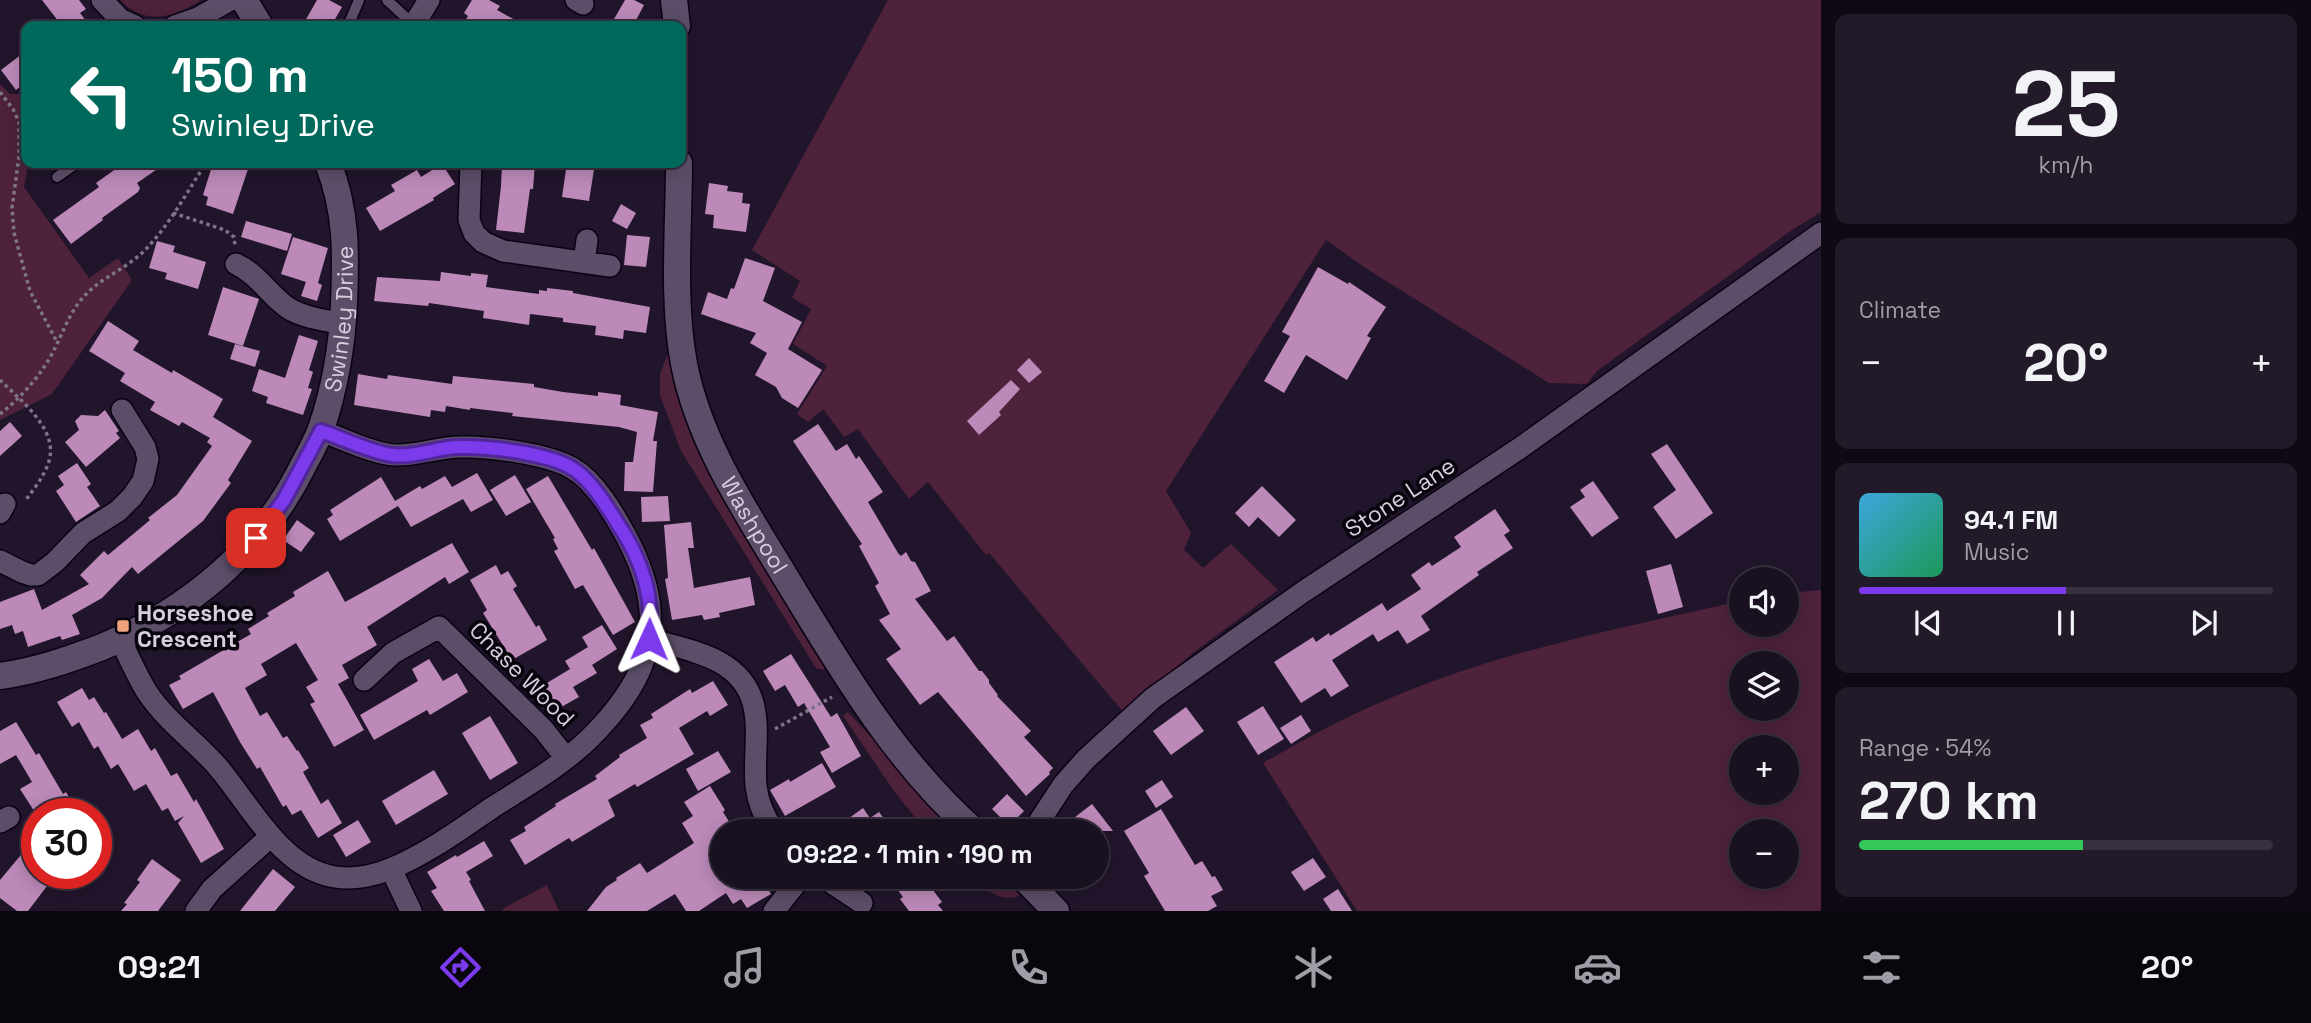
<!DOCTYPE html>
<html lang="en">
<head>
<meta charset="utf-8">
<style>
  :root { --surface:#191020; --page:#221929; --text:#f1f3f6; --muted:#9f9da5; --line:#37303e; --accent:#7c3aed }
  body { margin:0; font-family:"Space Grotesk",sans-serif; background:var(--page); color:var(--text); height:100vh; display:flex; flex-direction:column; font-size:26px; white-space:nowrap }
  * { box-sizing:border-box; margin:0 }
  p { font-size:23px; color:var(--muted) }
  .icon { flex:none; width:38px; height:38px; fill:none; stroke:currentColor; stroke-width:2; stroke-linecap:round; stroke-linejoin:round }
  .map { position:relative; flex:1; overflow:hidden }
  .panel { display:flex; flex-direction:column; gap:14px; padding:14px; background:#0e0912; width:490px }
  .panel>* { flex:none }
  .banner { position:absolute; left:21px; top:21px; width:665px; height:147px; border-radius:14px; box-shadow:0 4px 18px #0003,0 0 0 2px var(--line); background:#00695c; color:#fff; overflow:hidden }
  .tools { position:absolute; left:1729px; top:567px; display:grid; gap:14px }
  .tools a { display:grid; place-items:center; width:70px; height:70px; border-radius:50%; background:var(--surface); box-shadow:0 4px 18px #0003,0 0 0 2px var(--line); font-size:35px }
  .speed { position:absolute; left:21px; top:798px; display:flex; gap:14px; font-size:35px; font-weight:700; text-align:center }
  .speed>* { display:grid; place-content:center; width:91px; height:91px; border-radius:50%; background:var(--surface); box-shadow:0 4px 18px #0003,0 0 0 2px var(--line); line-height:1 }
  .speed .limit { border:10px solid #d22; background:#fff; color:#111 }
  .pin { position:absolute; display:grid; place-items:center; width:60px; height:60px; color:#fff; margin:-30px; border-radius:14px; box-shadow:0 4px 10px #0006 }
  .me { position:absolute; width:77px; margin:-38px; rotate:1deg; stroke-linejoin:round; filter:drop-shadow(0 0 5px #0008) }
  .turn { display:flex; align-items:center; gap:24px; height:147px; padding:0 35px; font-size:32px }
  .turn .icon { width:91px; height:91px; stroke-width:2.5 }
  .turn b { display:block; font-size:49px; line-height:60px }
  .big { font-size:52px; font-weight:600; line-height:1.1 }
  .panel .widget { flex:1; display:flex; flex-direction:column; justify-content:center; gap:10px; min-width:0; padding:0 24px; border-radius:14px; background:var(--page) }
  .panel .dial { align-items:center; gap:0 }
  .dial b { font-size:91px; line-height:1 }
  .song { display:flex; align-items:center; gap:21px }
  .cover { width:84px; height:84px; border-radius:10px; background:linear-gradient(135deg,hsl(200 70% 55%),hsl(150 70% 35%)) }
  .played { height:7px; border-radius:4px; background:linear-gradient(90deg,var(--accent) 50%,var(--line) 50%) }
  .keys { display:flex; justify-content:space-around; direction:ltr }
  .heat { display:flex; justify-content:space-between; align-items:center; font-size:38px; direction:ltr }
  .charge { height:10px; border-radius:5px; background:linear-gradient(90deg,#34c759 54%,var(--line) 0) }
  .trip { position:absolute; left:710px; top:819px; width:399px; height:70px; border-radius:35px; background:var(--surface); box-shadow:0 4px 18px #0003,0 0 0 2px var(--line); font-weight:600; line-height:70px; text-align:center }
  .tab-bar { display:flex; height:112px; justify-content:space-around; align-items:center; background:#0a060d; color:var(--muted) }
  .tab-bar .icon { width:49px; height:49px }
  .tab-bar .selected { color:var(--accent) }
  .tab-bar b { font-size:32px; color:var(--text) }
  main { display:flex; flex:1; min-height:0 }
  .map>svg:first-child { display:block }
</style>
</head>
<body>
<main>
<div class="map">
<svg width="1821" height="911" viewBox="0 0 1821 911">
  <rect width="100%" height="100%" fill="#21152b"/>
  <path fill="#4d223a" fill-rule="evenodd" d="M120 0H201C174 18 144 26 120 0Z
    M888 0H1821V212L1792 230 1597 371 1587 384 1549 383 1367 269 1326 240 1166 491 1191 533 1184 550 1203 568 1231 544 1278 590 1194 652 1124 713 989 553 986 555 928 482 909 499 858 429 844 437 823 409 808 422 797 414 827 366 793 344 811 309 792 298 800 281 752 250Z
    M0 84 10 94H26V163H29L24 187 89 278 118 258 132 280 52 394 0 420Z
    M671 352 826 665 823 670 816 668 681 451 660 395V374L667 356Z
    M1821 590V911H1357L1263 763C1303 740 1343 718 1386 700 1499 651 1622 628 1741 601V625H1787V593ZM1741 663H1787V709H1741ZM1741 747H1787V793H1741ZM1741 831H1787V877H1741Z
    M848 712 958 831H926L894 791 843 716Z
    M968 877H1005L1020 896C996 903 988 887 968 877Z
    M547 885 559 911H502L504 908Z"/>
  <path fill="#bc89b9" d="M42 0H79L86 9 80 13 90 26H62Z
    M317 0H329L342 7 331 26H315L305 21Z
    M472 0H489L500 6 497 10 526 26H462L468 16 464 13Z
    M625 0H634L644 5 633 26H610Z
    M26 51V82L16 90 1 70Z
    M124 163H166L137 183 140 188 138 192 102 218 103 220 71 244 53 220 99 187 96 183Z
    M213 163H250L233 214 206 205 208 197 203 195Z
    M502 163H535L533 189H530L524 233 496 230 501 186Z
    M567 163H595L589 201 562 197Z
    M442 164 455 184 433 198 434 200 380 231 366 208 395 191 391 185 417 170 421 177Z
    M709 183 728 186 727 191 743 193 742 203 750 204 746 232 713 228 714 215 705 214Z
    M621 204 636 213 627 229 612 221Z
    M246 221 292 234 287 251 241 237Z
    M627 235 650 237 646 267 624 265Z
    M293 237 328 248 318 283 322 285 317 301 301 296 306 282 281 274Z
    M157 241 175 246 173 252 206 262 198 289 165 279 167 273 149 268Z
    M745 258 775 268 763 301 802 322 788 349 822 370 798 408 782 398 776 387 755 375 767 353 750 343 756 333 701 314 708 292 727 299 731 288 734 289Z
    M1318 267 1348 284 1349 282 1386 307 1367 336 1371 338 1347 380 1306 355 1284 393 1264 381 1290 336 1282 332Z
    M441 272 471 276V273L488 275 486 287 539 294V290L547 291V288L573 291V293L650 307 646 333 624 330 623 339 610 337 595 335 596 326 563 322V318L530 314 529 325 483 318 484 311 429 303 428 306 374 301 377 277 440 281Z
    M223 287 259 299 243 346 208 335Z
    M108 321 139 341 133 350 172 373 173 370 223 399 213 417 252 441 228 480 231 483 203 521 138 574 132 567 102 598 72 615 80 634 62 640 60 636 28 647 23 631 15 634 12 625 0 629V602L34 589 42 610 89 584 80 575 104 551 108 555 150 520 148 518 177 495 212 446 207 442 210 438 182 422 179 426 150 410 155 402 120 381 125 373 89 351Z
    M299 335 318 341 309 370 313 372 308 388 312 389 303 415 266 403 268 397 252 391 259 369 285 378Z
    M235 344 260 351 255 367 230 359Z
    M1029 358 1042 372 1029 383 1017 370Z
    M358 374 387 379 388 375 452 384 453 376 534 384V387L563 392 598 396V392L621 395 620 405 658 412 653 441H657L653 492 624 491 625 462H633L637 432 619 427 512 416 513 413 470 408V410L446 406 445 412 431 410 430 417 354 405Z
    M1011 380 1020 389 999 412 1001 415 979 435 967 421Z
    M105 410 119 431 116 433 120 438 86 467 65 442 79 430 75 421 81 415 98 416Z
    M10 422 22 436 0 456V431Z
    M818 424 836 451 847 444 856 459 859 456 883 492 868 502 898 553 901 556 906 552 911 561 915 562 931 591 915 599 947 641 954 636 979 671H982L989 680V683L998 695 997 696 1031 731 1024 737 1053 768 1049 772 1050 774 1026 796 938 692 920 705 886 659 901 649 879 620 890 614 875 586 879 583 859 546 862 544 793 441Z
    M1667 444 1713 513 1676 539 1653 507 1676 490 1651 454Z
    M77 463 91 484 87 487 100 506 76 522 56 491 64 485 58 476Z
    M477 473 493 500 471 512 463 499 411 527 395 501 420 486 422 489 445 476 452 487Z
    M515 475 531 502 506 516 490 490Z
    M548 476 592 550 594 548 635 622 613 635 583 585 575 589 554 551 558 549 553 539 555 538 526 489Z
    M381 477 398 506 340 541 327 519 333 515 330 510Z
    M1593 481 1619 518 1592 537 1570 507 1585 497 1580 490Z
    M1262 486 1296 520 1279 537 1258 517 1249 527 1235 513Z
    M668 496 670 521 642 522 641 497Z
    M1495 509 1510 531 1504 535 1513 548 1477 572 1479 575 1421 616 1430 630 1407 644 1398 630 1378 642 1373 634 1332 660 1349 686 1331 697 1325 688 1301 703 1274 662 1313 637 1316 642 1329 633 1330 636 1382 603 1387 611 1421 589 1411 575 1429 562 1432 566 1461 547 1454 537Z
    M297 520 315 533 301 552 283 540Z
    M691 522 694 548H688L694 588 750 577 755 605 719 613 720 617 704 620 702 615 672 620 665 579 668 578 664 525Z
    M452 543 469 572 449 584 445 577 367 627 377 645 342 665 349 678 338 684 364 730 334 747 310 704 315 702 306 687 318 680 296 643 261 664 267 675 245 688 260 716 267 712 283 738 287 736 297 751 298 750 309 768 303 772 321 804 328 799 342 823 318 838 301 810 292 815 286 805 283 807 260 767 257 769 240 742 213 692 183 709 169 685 181 679 179 676 251 634 248 629 269 616 267 613 295 596 293 592 328 571 345 602Z
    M1671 564 1683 607 1658 614 1646 571Z
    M496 565 501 575 508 571 517 586 513 589 536 627 539 625 547 640 512 660 483 613 487 610 470 580Z
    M602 625 617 649 592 665 597 673 573 687 579 697 556 710 553 705 544 709 536 695 544 690 542 686 570 669 565 661 588 647 582 637Z
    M791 654 831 717 837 713 861 756 832 773 820 752 830 747 804 703 798 707 785 685 775 691 763 671Z
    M429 659 443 681 457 673 468 692 430 715 427 710 374 740 360 715 418 681 412 669Z
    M713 681 728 705 710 716 707 711 679 728 694 754 637 787 635 784 608 800 615 816 572 842 569 838 525 865 510 840 526 831 524 827 556 806 555 804 597 779 595 776 620 757 619 755 647 738 640 725 653 718 651 714 690 689 692 693Z
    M82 688 89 700 94 697 104 713 106 712 122 739 138 729 151 751 155 748 171 776 177 773 194 802 196 799 224 849 201 863 178 823 184 816 175 821 168 808 162 811 146 784 134 791 118 764 111 769 98 746 94 749 79 722 72 727 57 702Z
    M1263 706 1284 739 1258 755 1237 722Z
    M1186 707 1204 731 1171 755 1153 731Z
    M1301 715 1311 731 1291 744 1280 728Z
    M490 716 518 763 490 780 462 733Z
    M16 722 36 755 39 753 63 794 66 792 79 814H36L20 789 32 782 16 755 0 764V731Z
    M718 751 731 772 698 791 686 769Z
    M822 763 836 787 785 816 770 790 789 779 790 782Z
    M434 770 448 794 396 825 382 801Z
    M1162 780 1173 797 1156 808 1145 791Z
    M710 786 725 810 723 812 735 831H723V877H761L771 894 747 908 741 899 733 904 726 893 699 911H686L675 894 647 911H587L606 887 617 880 616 878 640 863 647 873 694 843 682 823 693 816 684 802Z
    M1007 794 1024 811 1009 826 992 809Z
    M1092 804 1113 831H1057Z
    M863 808 870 818 879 812 893 831H831Z
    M1161 809 1195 865 1202 861 1212 877 1215 876 1223 890 1211 896 1217 906 1208 911H1165L1144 876 1149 873 1124 831Z
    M358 820 371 842 346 857 333 835Z
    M484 841 493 856 466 872 471 880 469 881 485 911H444L431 891 437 888 427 872 456 855 457 857Z
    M25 850 37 859V873H57L28 911H17L0 898V880Z
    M1313 858 1326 877 1304 891 1291 872Z
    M152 859 181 880 158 911H121L127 904 124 903 140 882 137 880Z
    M273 869 295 887 275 911H240Z
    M888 877H923L942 902 938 905 943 911H909L900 899 903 897Z
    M1338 889 1352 911H1331L1323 899Z"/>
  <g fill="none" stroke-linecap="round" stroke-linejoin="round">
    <defs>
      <path id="service" d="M387 0 414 25
        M348 26 359 0
        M57 177 77 163"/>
      <path id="minor" d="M102 0 120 19 135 26
        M576 0 583 4
        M175 26 198 18 230 0
        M413 26 429 0
        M471 163 469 220 474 233 483 242 503 251 610 266
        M584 262 587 240
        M236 264C258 274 269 295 288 308 304 318 325 320 343 324
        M0 513 5 504
        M0 561 22 572 31 575H38L55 562 83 533 118 511 132 497 143 481 148 459 145 447 122 410
        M120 639C129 657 137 676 147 692 166 721 195 741 217 766 248 802 278 862 326 875 346 881 371 877 390 869 427 854 461 829 493 807 526 786 563 765 591 737 610 718 629 695 640 670 660 624 649 580 627 538 614 514 595 481 572 468 548 454 488 446 460 447 438 447 417 456 395 455 373 454 342 438 321 431
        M649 639C673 646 700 651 721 663 771 692 752 741 756 786 758 803 764 817 774 831
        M364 680 393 653 439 627 543 729 566 758
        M0 822 9 817
        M1033 831 1063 785 1086 759 1153 698 1303 592 1520 448 1821 233
        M391 869 411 911
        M823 877 862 903
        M196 911 212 889 271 836
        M774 911 801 877"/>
      <g id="tertiary">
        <path d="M244 0 260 26"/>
        <path d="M674 0 677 26"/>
        <path id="s1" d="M679 163C679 228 672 299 684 364 699 441 743 507 783 573 839 665 893 759 974 831"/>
        <path id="s2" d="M0 676C36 671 68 660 102 647 190 610 263 549 305 462 311 451 317 440 321 429 335 388 342 346 344 304 346 252 347 212 328 163"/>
        <path d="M1023 877 1056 911"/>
      </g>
    </defs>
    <use href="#service" stroke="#0a0213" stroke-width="13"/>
    <use href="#minor" stroke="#0a0213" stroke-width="24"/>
    <use href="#tertiary" stroke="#0a0213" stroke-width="29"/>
    <path stroke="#7e7487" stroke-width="3.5" stroke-dasharray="3.5 3.5" stroke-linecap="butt" d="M0 92 13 109 19 122V156L12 208 14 233 30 291 57 342
      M173 213 225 230 234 237 235 245
      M0 380C21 401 61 431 48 464 43 478 33 490 25 501
      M0 414C22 397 43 373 55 348 63 332 69 315 80 301 97 279 125 270 144 251 169 226 187 192 206 163
      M775 729 832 697"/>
    <use href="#service" stroke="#5c4e68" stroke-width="10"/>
    <use href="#minor" stroke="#5c4e68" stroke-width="21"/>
    <use href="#tertiary" stroke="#5c4e68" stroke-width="26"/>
  </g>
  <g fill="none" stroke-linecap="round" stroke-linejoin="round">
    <defs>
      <path id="route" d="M256 538 284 500 321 431C342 438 370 452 392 455 415 458 437 447 460 447 488 446 553 454 575 470 593 483 606 505 618 524 642 560 654 596 649 639"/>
    </defs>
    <use href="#route" stroke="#51269a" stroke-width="18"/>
    <use href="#route" stroke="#7c3aed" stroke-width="12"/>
  </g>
  <rect fill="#f1a27b" stroke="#08040c" stroke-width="2.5" x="116" y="619" width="14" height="14" rx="3.5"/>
  <g text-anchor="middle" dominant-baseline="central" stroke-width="7" stroke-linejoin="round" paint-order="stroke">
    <g font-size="23" fill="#d6cedd" stroke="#08040c">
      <text stroke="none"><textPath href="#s2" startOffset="536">Swinley Drive</textPath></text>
      <text transform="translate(1400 497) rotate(-33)">Stone Lane</text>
      <text stroke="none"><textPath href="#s1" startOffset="378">Washpool</textPath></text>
      <text transform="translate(522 674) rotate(45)">Chase Wood</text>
    </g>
    <g font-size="23" font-weight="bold" fill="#d6cedd" stroke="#08040c" text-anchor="start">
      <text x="137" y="613">Horseshoe<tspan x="137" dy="26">Crescent</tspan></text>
    </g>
  </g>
</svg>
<div class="tools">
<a><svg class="icon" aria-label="sound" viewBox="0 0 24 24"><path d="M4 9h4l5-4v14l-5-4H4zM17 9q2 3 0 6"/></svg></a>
<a><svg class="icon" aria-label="layers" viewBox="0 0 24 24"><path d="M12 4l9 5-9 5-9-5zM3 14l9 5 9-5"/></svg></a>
<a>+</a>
<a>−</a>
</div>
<div class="speed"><div class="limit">30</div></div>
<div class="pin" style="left:256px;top:538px;background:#d93025"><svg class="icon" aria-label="arrive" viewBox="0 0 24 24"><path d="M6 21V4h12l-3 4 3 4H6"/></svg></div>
<svg class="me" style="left:649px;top:639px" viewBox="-20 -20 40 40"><path d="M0-17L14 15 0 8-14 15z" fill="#7c3aed" stroke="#fff" stroke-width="4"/></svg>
<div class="trip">09:22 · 1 min · 190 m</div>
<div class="banner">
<div class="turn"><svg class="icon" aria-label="left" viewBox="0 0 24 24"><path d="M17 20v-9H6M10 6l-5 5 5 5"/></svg><div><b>150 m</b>Swinley Drive</div></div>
</div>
</div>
<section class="panel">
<div class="widget dial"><b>25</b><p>km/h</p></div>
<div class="widget"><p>Climate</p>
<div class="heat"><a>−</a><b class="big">20°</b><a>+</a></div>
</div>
<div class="widget">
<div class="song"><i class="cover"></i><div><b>94.1 FM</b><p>Music</p></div></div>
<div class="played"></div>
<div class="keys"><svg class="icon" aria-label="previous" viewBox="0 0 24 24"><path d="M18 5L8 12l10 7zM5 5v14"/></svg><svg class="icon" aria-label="pause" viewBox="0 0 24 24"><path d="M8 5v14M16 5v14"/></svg><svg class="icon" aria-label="next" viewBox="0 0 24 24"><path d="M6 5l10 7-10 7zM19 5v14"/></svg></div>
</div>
<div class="widget"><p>Range · 54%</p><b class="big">270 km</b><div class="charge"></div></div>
</section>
</main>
<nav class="tab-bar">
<b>09:21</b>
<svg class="icon selected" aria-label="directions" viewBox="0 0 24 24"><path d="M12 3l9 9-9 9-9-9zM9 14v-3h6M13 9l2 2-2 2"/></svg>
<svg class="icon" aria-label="music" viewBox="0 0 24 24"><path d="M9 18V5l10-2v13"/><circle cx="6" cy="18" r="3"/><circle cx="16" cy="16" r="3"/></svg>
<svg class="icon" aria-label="phone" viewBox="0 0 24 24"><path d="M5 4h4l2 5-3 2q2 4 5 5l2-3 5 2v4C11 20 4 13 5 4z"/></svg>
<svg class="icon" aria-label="climate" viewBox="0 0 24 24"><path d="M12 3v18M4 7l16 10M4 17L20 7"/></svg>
<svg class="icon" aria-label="car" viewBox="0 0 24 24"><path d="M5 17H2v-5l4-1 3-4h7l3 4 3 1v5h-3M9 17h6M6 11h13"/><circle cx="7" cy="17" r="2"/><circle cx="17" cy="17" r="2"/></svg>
<svg class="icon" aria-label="filters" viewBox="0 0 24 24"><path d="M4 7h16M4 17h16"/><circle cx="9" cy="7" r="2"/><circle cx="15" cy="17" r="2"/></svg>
<b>20°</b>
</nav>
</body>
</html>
